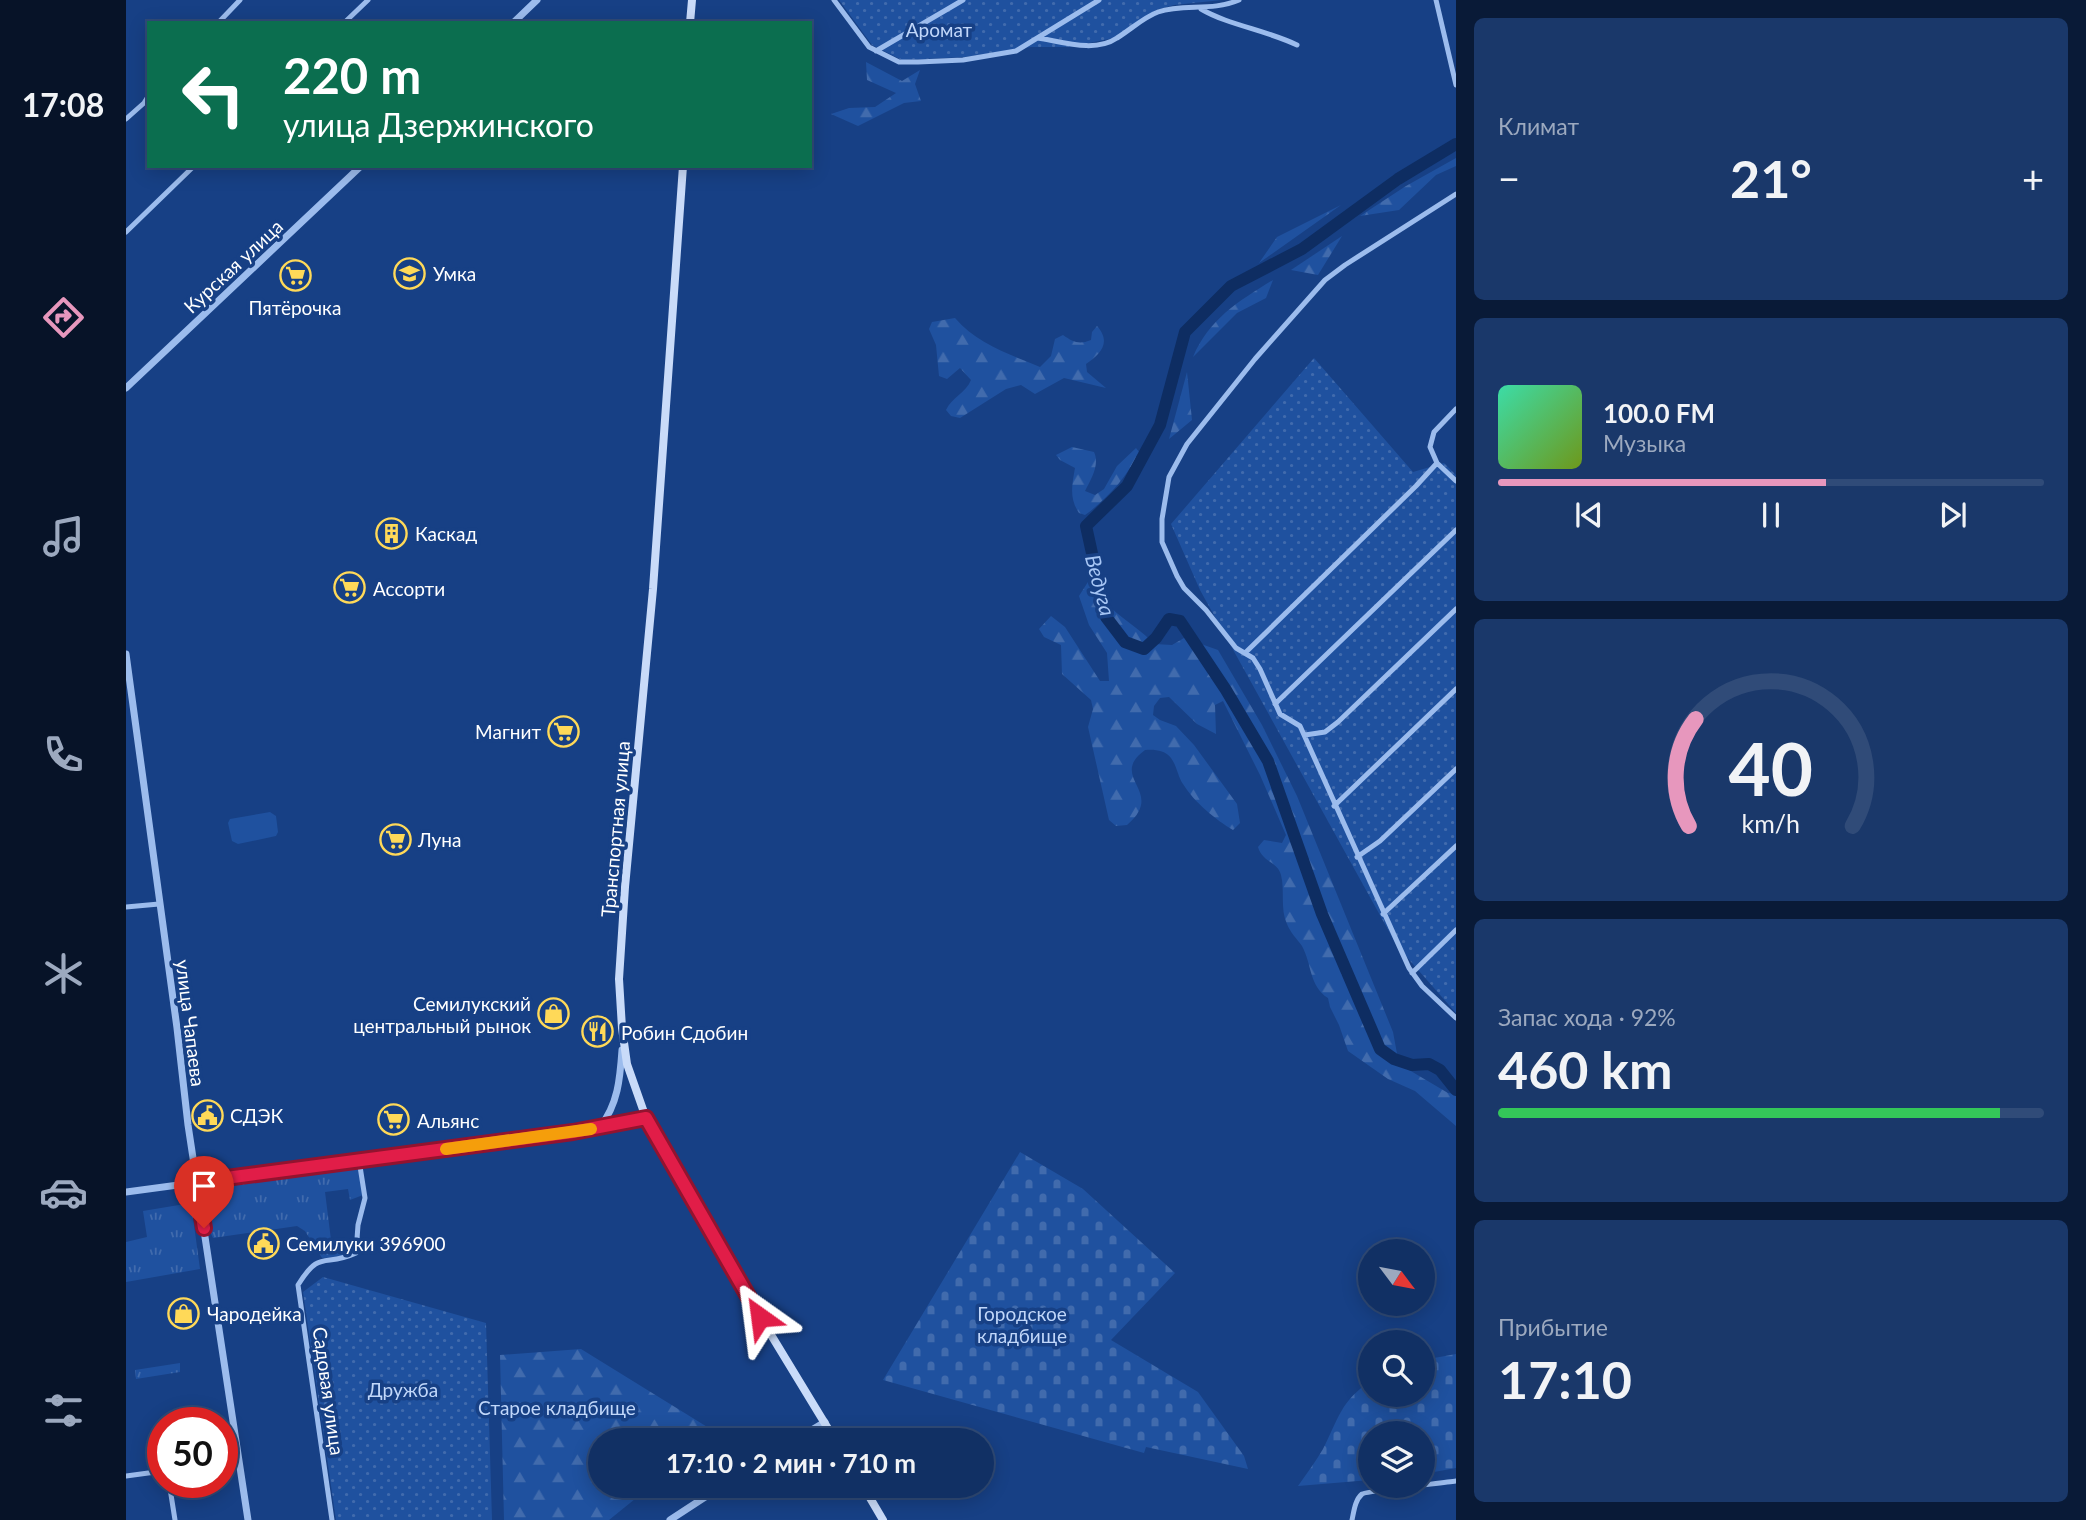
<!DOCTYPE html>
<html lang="ru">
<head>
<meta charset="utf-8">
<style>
  :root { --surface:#113064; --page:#1a386a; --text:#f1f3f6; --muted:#9ca9bf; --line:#304b78; --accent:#e797bd }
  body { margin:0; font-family:Lato,sans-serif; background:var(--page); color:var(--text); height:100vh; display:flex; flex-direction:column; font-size:26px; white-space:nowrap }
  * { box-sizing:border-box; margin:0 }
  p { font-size:23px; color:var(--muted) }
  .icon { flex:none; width:38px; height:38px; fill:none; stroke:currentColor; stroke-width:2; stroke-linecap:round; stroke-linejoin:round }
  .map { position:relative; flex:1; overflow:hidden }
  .details { display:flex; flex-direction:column; gap:18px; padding:18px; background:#091a37; width:630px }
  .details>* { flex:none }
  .top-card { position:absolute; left:21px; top:21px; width:665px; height:147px; border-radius:0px; box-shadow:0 4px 18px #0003,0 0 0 2px var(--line); background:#0b6e4f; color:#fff; overflow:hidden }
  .needle { width:46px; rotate:122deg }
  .fabs { position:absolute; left:1232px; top:1239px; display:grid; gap:14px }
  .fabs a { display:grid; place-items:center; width:77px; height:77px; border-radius:50%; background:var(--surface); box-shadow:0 4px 18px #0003,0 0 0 2px var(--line); font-size:35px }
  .speed { position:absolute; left:21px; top:1407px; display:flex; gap:14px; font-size:35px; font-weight:700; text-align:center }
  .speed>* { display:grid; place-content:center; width:91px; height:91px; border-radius:50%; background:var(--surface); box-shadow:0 4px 18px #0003,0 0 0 2px var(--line); line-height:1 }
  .speed .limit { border:10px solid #d22; background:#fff; color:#111 }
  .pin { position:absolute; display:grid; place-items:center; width:60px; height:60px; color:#fff; margin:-72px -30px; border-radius:50% 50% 50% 0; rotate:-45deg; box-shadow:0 0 7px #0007 }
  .pin .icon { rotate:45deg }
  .me { position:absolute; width:77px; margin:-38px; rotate:329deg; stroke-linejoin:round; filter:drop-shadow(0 0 5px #0008) }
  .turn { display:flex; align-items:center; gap:24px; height:147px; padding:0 21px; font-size:32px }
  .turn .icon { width:91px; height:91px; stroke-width:2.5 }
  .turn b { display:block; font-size:49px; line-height:60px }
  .big { font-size:52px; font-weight:700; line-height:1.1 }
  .details .tile { flex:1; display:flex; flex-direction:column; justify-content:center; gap:10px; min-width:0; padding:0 24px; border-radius:10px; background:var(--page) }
  .details .dial { align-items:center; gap:0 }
  .dial svg { height:182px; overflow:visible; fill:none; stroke:var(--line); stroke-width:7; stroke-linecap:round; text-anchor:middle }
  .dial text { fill:var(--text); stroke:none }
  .song { display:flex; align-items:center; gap:21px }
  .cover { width:84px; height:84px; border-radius:10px; background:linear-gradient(135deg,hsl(160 70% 55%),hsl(80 70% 35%)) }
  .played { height:7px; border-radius:4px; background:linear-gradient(90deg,var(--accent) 60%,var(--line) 60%) }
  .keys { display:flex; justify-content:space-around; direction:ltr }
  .heat { display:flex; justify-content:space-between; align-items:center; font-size:38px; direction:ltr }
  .charge { height:10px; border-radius:5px; background:linear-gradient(90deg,#34c759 92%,var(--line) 0) }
  .trip { position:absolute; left:462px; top:1428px; width:406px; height:70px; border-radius:35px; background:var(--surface); box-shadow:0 4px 18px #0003,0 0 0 2px var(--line); font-weight:700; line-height:70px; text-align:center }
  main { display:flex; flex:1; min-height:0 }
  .menu { display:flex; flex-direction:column; width:126px; justify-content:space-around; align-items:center; background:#071328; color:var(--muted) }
  .menu .icon { width:49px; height:49px }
  .menu .active { color:var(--accent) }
  .menu b { font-size:32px; color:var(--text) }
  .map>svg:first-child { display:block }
</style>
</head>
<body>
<main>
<nav class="menu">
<b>17:08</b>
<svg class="icon active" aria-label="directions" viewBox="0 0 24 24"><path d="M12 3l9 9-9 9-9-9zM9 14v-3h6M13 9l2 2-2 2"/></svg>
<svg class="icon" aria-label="music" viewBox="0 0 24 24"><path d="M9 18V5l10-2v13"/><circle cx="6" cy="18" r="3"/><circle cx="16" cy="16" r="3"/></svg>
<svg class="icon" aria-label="phone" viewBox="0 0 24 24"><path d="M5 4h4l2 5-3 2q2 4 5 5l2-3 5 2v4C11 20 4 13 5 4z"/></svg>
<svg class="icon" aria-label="climate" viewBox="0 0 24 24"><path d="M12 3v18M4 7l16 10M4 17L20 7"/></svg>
<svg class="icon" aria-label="car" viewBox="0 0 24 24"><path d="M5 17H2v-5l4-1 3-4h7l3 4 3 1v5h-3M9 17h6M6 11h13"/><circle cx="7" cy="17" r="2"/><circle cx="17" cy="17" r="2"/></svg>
<svg class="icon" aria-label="filters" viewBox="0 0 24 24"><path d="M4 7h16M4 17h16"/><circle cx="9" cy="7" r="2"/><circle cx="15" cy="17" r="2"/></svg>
</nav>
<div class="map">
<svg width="1330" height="1520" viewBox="0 0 1330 1520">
  <defs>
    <pattern id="forest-firs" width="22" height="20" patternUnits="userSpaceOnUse" patternTransform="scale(1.75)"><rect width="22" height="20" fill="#1f519f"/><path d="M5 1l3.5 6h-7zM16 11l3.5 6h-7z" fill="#416bad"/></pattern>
    <pattern id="cemetery-stones" width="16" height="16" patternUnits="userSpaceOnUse" patternTransform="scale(1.75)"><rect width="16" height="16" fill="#1f519f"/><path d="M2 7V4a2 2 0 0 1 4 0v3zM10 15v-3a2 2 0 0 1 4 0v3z" fill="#416bad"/></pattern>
    <pattern id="park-tufts" width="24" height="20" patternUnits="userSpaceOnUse" patternTransform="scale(1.75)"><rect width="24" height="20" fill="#1f519f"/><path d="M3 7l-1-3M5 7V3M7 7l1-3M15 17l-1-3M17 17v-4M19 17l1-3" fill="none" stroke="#416bad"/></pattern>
    <pattern id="garden-dots" width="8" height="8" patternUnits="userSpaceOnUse" patternTransform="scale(1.75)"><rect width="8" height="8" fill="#1f519f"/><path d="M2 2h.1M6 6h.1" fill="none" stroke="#416bad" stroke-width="1.8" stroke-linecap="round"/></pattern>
  </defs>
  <rect width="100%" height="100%" fill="#174085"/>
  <path fill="#1f519f" d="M144 812 150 816 152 832 150 836 112 844 106 841 102 823 104 819Z"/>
  <path fill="url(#forest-firs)" d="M740 62 776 81 794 70 789 84 795 101 778 103 732 126 705 114 723 108 749 107 770 93 741 80Z
    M1330 158V166L1310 175 1273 210 1234 216 1280 186Z
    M1215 205 1133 263 1151 237Z
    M1216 236 1192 275 1165 270Z
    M1147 280 1140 298 1111 313 1067 357C1083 319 1113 301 1147 280Z
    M829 318C851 344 883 354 914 367L925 356 929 339 937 335C947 342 953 345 965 340L966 332 971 326C986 343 974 354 960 364L961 372 980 388 938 378 909 394 895 385 880 389 834 418 825 416 820 410C826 397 840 393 845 380L834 368 821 379 813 376 810 345 803 329 806 322Z
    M1061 372 1066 420 1043 439Z
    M946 447 968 452C974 465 965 479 959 491L969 495 978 489 991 466 1010 448 1013 452C1002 476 980 500 959 515L953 513C943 498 946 485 949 468L934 460 930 455Z
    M967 574C970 608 1008 621 1028 644L1046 645 1058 638 1092 650 1136 725 1171 796 1267 1032 1272 1059 1278 1067 1322 1093 1330 1094V1126L1289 1091 1262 1079 1222 1051 1213 1025 1204 1007 1202 998C1183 986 1186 964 1176 946 1171 939 1164 932 1161 924 1154 909 1159 890 1155 875 1152 862 1136 862 1132 847L1138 840 1156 843 1160 835 1134 775 1097 701 1089 705 1090 734 1071 724 1043 697 1034 698 1028 706 1027 715 1034 720 1050 726 1068 745 1111 804 1114 823 1107 830C1090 820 1068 802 1057 784 1052 777 1051 766 1045 758 1039 750 1028 749 1019 750 981 778 1041 791 1001 825L990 826 983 820 962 727 967 709 965 700 936 674 935 645 918 637 913 629 925 616 939 627 974 681H983L981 653 963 625 953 596Z
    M455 1349 591 1433 581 1440H474V1486H525L483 1520H378L374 1355Z"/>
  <path fill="url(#cemetery-stones)" d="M894 1152 957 1189 1049 1273 985 1340 1072 1392 1118 1456 1122 1469 1020 1447 1018 1453 757 1380Z
    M1330 1354V1468L1297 1474V1433H1244V1480L1172 1486C1181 1473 1190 1461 1197 1449 1212 1420 1215 1400 1244 1382V1395H1297V1360Z"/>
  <path fill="url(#park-tufts)" d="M227 1165 232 1169 237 1195 224 1200 222 1189 199 1192 206 1248 221 1247V1253L219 1257 196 1258 179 1231 171 1226 87 1238C81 1225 74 1193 87 1183Z
    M65 1203 74 1269 0 1282V1242L21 1237 17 1211Z
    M54 1363V1372L10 1379 9 1370Z"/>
  <path fill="url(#garden-dots)" d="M713 0H1096L1048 5 1030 10 988 38 943 47H905L839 57 776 60 746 45Z
    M1188 358 1287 472 1318 463 1330 475V1013L1271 946 1074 590 1045 524Z
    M197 1277 360 1323 366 1520H210L177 1292Z"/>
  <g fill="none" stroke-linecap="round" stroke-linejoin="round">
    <path stroke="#0e2d62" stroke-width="12" d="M1330 144 1272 179 1176 249 1105 286 1059 332 1034 425 1001 486 960 526 980 617 999 642 1018 649 1030 638 1043 619 1054 621 1100 690 1142 761 1196 914 1254 1049 1268 1059 1286 1065 1303 1064 1314 1070 1330 1090"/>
    <path stroke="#9cbced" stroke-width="5" d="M708 0 743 47 773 62H792L837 60 890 51 973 0
      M1310 0 1330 85
      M1075 9C1102 25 1140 30 1171 45
      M92 23 114 0
      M218 23 242 0
      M912 38C937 42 969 53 991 38 1004 30 1018 17 1032 12 1058 3 1085 12 1113 0
      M750 51 837 0
      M0 119 18 103 23 95
      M1330 194 1219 265 1199 280 1129 359 1061 444 1043 477 1036 519V542L1051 576 1058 588 1080 610 1110 648 1127 658 1134 669 1154 714 1174 726 1283 968 1296 986 1330 1018
      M0 232 68 166
      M1330 409 1308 432 1304 447 1311 463 1330 481
      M1119 653 1290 486 1311 463
      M1149 704 1330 530
      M1179 735 1199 732 1212 722 1330 609
      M1208 806 1330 689
      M1231 857 1254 841 1330 769
      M0 907 33 904
      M1257 914 1330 846
      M1286 973 1330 930
      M96 1465 113 1463
      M0 1476 37 1471
      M43 1482 49 1520
      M206 1520 172 1285C195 1248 198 1268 230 1253L232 1225 239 1198 233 1160
      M1226 1520C1228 1511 1229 1500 1236 1494 1240 1491 1317 1483 1330 1481"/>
    <path stroke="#9cbced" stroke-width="7" d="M387 23 411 0
      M0 388 235 166
      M0 654 51 1028 62 1125 122 1520
      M474 1127C492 1104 494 1079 496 1050
      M0 1192 447 1132 520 1118
      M669 1440 699 1422
      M544 1520 596 1486"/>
    <path stroke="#c9dbf9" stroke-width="8" d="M564 23 566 0
      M557 166 527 589 499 887 493 979 496 1028 501 1064 520 1118 622 1297 709 1440
      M737 1486 757 1520"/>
  </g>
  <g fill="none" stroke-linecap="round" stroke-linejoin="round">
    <defs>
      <path id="route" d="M78 1228 70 1182 447 1132 520 1118 634 1317"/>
    </defs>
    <use href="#route" stroke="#92132f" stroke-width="18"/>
    <use href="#route" stroke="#e11d48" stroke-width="12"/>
    <path stroke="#f59e0b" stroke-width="12" d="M320 1149 465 1129"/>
  </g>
  <defs>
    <symbol id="school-ring" viewBox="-11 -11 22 22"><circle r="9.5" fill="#174085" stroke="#ffd958" stroke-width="1.5"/><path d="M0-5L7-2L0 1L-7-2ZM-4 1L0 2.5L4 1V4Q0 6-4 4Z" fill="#ffd958"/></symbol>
    <symbol id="supermarket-ring" viewBox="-11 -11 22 22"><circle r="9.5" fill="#174085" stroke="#ffd958" stroke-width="1.5"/><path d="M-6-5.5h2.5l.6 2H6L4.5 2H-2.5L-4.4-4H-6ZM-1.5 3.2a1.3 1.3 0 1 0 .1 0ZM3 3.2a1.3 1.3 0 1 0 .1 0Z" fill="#ffd958"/></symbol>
    <symbol id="building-ring" viewBox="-11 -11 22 22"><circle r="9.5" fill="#174085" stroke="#ffd958" stroke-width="1.5"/><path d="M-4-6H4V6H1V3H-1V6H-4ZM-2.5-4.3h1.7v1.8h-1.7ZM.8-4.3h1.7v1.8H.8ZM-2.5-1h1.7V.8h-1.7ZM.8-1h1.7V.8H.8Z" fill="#ffd958"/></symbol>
    <symbol id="shop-ring" viewBox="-11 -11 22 22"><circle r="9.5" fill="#174085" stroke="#ffd958" stroke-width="1.5"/><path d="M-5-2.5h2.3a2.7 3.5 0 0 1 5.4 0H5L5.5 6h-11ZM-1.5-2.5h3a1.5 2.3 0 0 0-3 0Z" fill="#ffd958"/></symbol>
    <symbol id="restaurant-ring" viewBox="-11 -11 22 22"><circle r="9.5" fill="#174085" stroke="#ffd958" stroke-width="1.5"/><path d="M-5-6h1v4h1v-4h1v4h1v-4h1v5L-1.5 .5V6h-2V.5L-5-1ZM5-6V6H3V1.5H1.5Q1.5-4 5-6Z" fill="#ffd958"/></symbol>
    <symbol id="civic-ring" viewBox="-11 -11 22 22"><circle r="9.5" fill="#174085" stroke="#ffd958" stroke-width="1.5"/><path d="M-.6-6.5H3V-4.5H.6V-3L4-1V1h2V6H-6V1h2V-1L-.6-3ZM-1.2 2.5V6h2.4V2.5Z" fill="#ffd958"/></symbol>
  </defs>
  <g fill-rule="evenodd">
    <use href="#school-ring" x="266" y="256" width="35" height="35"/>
    <use href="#supermarket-ring" x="152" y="258" width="35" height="35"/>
    <use href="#building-ring" x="248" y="516" width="35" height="35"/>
    <use href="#supermarket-ring" x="206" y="570" width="35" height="35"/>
    <use href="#supermarket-ring" x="420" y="714" width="35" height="35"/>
    <use href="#supermarket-ring" x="252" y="822" width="35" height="35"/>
    <use href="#shop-ring" x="410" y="996" width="35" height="35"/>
    <use href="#restaurant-ring" x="454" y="1014" width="35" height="35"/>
    <use href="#civic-ring" x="64" y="1098" width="35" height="35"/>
    <use href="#supermarket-ring" x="250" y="1102" width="35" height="35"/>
    <use href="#civic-ring" x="120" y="1226" width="35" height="35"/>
    <use href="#shop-ring" x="40" y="1296" width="35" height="35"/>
  </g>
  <g text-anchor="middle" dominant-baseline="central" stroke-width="7" stroke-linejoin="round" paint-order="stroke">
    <g font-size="19" fill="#c1d7fa" stroke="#174085">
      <text x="813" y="29">Аромат</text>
      <text x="896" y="1313">Городское<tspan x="896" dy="22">кладбище</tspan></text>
      <text x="277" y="1389">Дружба</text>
      <text x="431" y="1407">Старое кладбище</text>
    </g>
    <g font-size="19" fill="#fff" stroke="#174085">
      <text transform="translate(107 266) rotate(-43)">Курская улица</text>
      <text transform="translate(489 829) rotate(-85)">Транспортная улица</text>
      <text transform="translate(65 1023) rotate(83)">улица Чапаева</text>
      <text transform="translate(203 1391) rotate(82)">Садовая улица</text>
    </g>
    <g font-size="19" fill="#fff" stroke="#174085" text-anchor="start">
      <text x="307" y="273">Умка</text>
      <text x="169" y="307" text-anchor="middle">Пятёрочка</text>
      <text x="289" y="533">Каскад</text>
      <text x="247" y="588">Ассорти</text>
      <text x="415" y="731" text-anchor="end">Магнит</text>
      <text x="292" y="839">Луна</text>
      <text x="405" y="1003" text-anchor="end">Семилукский<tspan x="405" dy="22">центральный рынок</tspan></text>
      <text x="495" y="1032">Робин Сдобин</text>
      <text x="104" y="1115">СДЭК</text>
      <text x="291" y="1120">Альянс</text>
      <text x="160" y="1243">Семилуки 396900</text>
      <text x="81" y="1313">Чародейка</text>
    </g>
    <g font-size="21" font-style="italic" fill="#a7c6f5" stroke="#174085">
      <text transform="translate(975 585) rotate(75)">Ведуга</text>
    </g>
  </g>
</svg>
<div class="fabs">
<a><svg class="needle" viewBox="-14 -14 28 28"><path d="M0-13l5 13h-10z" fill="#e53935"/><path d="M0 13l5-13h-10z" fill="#9ca9bf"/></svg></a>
<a><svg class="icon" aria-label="search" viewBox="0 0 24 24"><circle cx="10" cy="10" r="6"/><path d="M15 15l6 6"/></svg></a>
<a><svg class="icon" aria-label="layers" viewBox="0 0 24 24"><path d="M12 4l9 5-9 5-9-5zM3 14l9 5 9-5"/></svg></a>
</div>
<div class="speed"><div class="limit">50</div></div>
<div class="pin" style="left:78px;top:1228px;background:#d93025"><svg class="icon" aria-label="arrive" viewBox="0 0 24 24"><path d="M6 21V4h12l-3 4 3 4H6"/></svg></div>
<svg class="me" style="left:634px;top:1317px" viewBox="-20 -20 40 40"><path d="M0-17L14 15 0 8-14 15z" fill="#e11d48" stroke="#fff" stroke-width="4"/></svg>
<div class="trip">17:10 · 2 мин · 710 m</div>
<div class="top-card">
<div class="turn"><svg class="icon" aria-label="left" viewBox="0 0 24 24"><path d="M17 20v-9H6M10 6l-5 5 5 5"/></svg><div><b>220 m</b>улица Дзержинского</div></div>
</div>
</div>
<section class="details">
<div class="tile"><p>Климат</p>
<div class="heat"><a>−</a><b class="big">21°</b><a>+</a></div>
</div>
<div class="tile">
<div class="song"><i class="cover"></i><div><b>100.0 FM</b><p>Музыка</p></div></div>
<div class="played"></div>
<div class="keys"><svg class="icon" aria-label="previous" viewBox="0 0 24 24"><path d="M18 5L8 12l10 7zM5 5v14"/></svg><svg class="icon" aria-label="pause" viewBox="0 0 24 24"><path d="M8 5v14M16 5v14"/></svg><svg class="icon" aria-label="next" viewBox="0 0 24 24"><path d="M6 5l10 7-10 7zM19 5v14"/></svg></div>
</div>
<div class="tile dial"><svg viewBox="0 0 100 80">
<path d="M14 69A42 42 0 1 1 86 69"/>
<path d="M14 69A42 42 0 0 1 17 22" stroke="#e797bd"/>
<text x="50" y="56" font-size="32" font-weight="700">40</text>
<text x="50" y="72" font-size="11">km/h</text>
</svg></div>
<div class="tile"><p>Запас хода · 92%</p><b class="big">460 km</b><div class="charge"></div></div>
<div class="tile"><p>Прибытие</p><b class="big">17:10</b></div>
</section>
</main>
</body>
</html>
